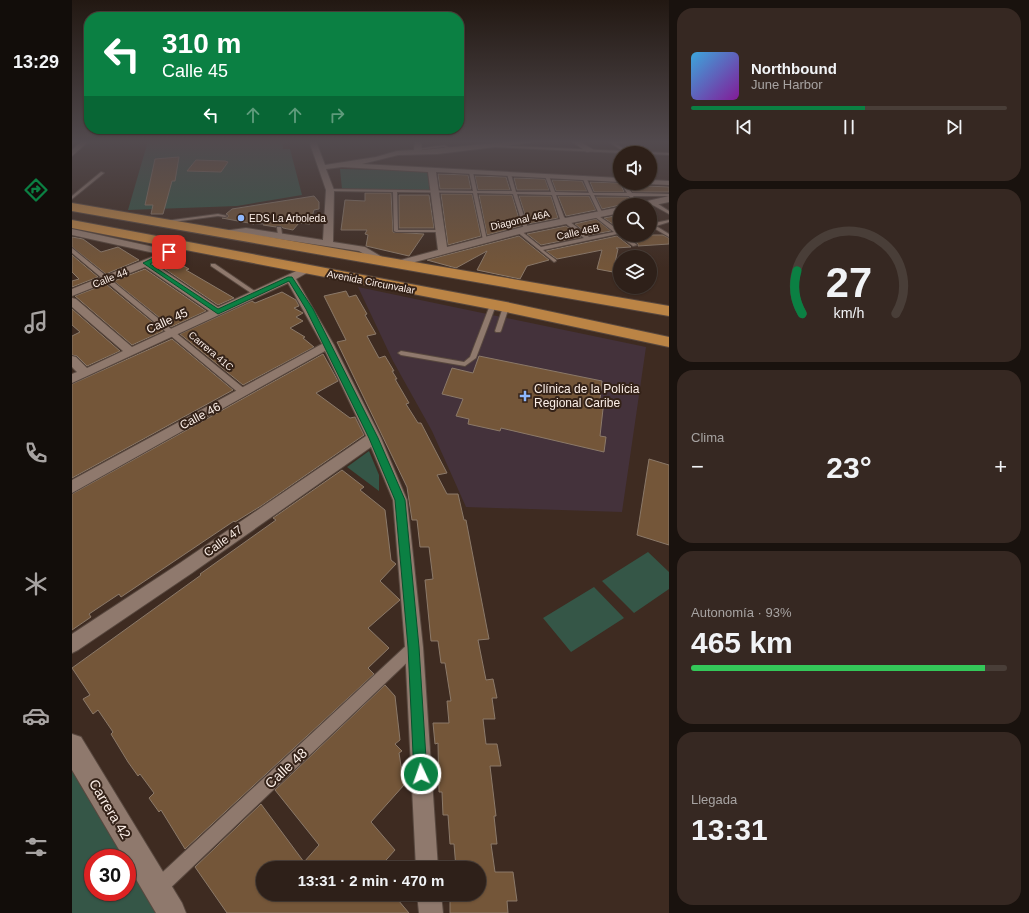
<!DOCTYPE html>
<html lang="es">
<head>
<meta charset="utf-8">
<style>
  :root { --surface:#2e2019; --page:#362822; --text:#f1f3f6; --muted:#a7a3a2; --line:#493e38; --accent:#0b8043 }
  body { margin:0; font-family:Arial,sans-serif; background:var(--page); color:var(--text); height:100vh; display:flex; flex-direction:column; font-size:15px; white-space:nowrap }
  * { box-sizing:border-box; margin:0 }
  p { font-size:13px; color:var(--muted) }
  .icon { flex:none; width:22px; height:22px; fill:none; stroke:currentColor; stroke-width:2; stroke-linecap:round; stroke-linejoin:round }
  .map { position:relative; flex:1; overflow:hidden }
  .details { display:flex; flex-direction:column; gap:8px; padding:8px; background:#19120e; width:360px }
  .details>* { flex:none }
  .hud { position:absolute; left:12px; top:12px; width:380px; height:122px; border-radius:16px; box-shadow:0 1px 3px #0004,0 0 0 1px var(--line); background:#0b8043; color:#fff; overflow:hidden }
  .buttons { position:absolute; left:541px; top:146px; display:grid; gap:8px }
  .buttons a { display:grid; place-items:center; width:44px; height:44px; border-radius:50%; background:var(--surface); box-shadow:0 1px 3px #0004,0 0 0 1px var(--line); font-size:20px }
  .speed { position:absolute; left:12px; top:849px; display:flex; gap:8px; font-size:20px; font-weight:700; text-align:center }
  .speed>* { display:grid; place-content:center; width:52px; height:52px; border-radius:50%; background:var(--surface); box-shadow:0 1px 3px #0004,0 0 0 1px var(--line); line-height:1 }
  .speed .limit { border:6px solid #d22; background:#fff; color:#111 }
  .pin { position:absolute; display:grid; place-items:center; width:34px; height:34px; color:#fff; margin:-17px; border-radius:8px; box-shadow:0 2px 6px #0006 }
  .me { position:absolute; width:44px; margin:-22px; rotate:357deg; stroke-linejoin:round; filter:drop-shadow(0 0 3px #0008) }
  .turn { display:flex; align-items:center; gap:14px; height:84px; padding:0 12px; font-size:18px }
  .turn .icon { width:52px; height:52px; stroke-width:2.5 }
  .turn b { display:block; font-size:28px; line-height:34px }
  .lanes { display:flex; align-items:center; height:38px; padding:0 12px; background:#0003; justify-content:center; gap:20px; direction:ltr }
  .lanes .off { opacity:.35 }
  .big { font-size:30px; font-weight:800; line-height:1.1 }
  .details .widget { flex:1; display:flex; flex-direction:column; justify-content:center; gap:6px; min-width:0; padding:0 14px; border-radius:16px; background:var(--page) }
  .details .dial { align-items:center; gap:0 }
  .dial svg { height:104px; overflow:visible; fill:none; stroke:var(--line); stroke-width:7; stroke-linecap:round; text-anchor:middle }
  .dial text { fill:var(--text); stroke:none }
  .song { display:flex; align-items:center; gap:12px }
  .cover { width:48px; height:48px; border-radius:6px; background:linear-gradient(135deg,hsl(200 70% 55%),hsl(290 70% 35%)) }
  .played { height:4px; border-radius:2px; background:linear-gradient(90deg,var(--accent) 55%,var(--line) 55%) }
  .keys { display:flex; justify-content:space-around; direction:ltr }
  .heat { display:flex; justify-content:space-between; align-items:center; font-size:22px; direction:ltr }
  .charge { height:6px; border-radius:3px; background:linear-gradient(90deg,#34c759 93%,var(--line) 0) }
  .trip { position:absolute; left:184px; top:861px; width:230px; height:40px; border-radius:20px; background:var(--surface); box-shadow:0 1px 3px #0004,0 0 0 1px var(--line); font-weight:800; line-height:40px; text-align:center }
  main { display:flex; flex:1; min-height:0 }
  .dock { display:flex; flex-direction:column; width:72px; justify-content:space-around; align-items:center; background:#120d0a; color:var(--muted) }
  .dock .icon { width:28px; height:28px }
  .dock .current { color:var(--accent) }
  .dock b { font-size:18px; color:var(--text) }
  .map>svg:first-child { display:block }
</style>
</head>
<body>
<main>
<nav class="dock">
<b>13:29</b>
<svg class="icon current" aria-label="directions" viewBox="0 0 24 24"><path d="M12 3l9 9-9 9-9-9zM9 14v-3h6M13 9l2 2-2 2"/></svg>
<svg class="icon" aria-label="music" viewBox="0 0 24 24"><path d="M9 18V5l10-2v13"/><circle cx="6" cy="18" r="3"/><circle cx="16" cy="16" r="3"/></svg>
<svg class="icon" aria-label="phone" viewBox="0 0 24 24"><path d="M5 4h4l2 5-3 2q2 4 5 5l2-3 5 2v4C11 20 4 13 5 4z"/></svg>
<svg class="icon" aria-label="climate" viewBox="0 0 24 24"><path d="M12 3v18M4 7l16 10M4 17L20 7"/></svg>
<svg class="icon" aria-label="car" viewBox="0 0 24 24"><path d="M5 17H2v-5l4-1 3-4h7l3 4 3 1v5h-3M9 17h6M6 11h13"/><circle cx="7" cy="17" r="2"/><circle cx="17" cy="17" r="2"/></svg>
<svg class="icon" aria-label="filters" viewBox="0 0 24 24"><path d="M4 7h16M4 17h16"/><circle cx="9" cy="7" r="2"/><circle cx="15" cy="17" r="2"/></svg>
</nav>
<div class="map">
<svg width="597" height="913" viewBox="0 0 597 913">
  <rect width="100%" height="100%" fill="#3e2b21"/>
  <path fill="#44323b" d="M286 287 574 347 550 512 394 507 360 431 321 361Z"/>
  <path fill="#355647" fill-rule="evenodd" d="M76 141H217L211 144V149H218L230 195 165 206 56 210Z
    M268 169 355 171 358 191 270 189Z
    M297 451 307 475V491L275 467Z
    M576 552 597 572V589L562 613 530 581Z
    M522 587 552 618 499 652 471 618Z
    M0 746 100 913H0ZM21 858H55V892H21Z"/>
  <path fill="#745639" stroke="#8b7969" d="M107 157 103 181H100L91 214H79L81 205H73L83 159Z
    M124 160 153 161 156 162 149 172 115 171Z
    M366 174 396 175 399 189H368Z
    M403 176 434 177 438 190H406Z
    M442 178 473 179 477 190H445Z
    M480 180 510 181 515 191H484Z
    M518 182 548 183 552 192H522Z
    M555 183H570L575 186 597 187V192H561Z
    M293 193H319L321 232 352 234 337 256 294 246 296 235 293 234 295 230H269L273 200 293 201Z
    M369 194H400L409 236 376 245Z
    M327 195H357L362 228H327Z
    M407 195H440L449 226 415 235Z
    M242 196 247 202V209L242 210 238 224 227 223 221 230 211 228 209 226 204 227 191 225V222L183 220 182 224 150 218 156 217V215L154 214 160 209Z
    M447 196H479L486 218 456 224Z
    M486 196H517L524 210 494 216Z
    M524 197H556L561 205H548L530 209Z
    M548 215V229L532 218Z
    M524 219 539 231 517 235 503 224Z
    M494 226 509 237 469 245 455 234Z
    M555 235H591L597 238V244L566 246V244Z
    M447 236 477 260 455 266 448 279 405 270 415 251 384 268 355 260Z
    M545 236 559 247 544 248 546 249 541 272 525 269 530 250 485 259 474 251Z
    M0 237 11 239 29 252 46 247 67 260 34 274 0 247Z
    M0 255 26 277 0 287V281L7 279 0 272Z
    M98 258 117 269 114 270 162 298 146 305 84 263Z
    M73 269 134 311 99 327 42 281Z
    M34 284 91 331 60 345 3 296Z
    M274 291 277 297 284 295 295 314 293 315 304 334 295 336 307 358 313 356 322 371H320L325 379H323L337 403 334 404 346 423H349L375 473 365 475 375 494H386L392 520H394L417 639 406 640 414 680 421 679 425 698H420L423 719H411L414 744H425L429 766H418L424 816H422L425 844H419L423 872H441L445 901H435L436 913H378V894H407V868H384L382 844H378L376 815H371L370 792H367L366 743 363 744 361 723H377L375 701H379L373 663H369L366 641H359L353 580 361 579 357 547H348L345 520H340L335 487 265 342 274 340 252 296Z
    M210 292 224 300 227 306 222 308 231 313 224 317 231 321 218 328 233 337 231 338 242 347 171 385 108 334 180 301 183 303Z
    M0 309 48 351 15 366 5 356 0 355V336L8 332 0 325Z
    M100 339 161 390 0 478V384Z
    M251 354 266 381 244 393 278 418 283 417 292 435 189 506 163 522 162 521 49 597 47 594 17 614 19 617 0 630V494Z
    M407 356 530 381 528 399 532 400 528 436 534 437 532 452 429 428 428 431 396 424 397 419 384 416 391 399 370 394 380 368 401 373Z
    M577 459 597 465V545L565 535Z
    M270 470 292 487 288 490 313 510 319 560 324 564 308 581 328 600 296 628 317 648 296 668 302 674 113 849 89 810 87 812 77 798 82 793 68 774 66 776 56 762 39 734 41 732 26 710 21 714 11 699 18 695 0 668 129 575 128 574 204 520 201 518Z
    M313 685 323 696 328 740 323 744 330 751 327 753 332 785 299 822 323 850 307 868H191V894H321L337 913H155L123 867 189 804 232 862 247 845 203 790Z"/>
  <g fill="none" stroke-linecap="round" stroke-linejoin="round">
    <defs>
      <path id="service" d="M535 141H539L541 142 559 141 557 142 544 144 556 151 597 153V155L578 154V153H550L420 147 418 146 420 145 551 151Z
        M372 145 383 150 380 151 372 147 346 150 344 149Z
        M399 171 401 172 405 191H440L435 174 437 173 439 174 444 192H479L473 176 475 175 477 176 483 192 517 193 510 177 512 176 514 177 521 193H555L549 183H553L560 193 597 194V196H561L567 205H563L557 196 522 195 531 214 529 215 527 214 518 195H484L492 217 517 237 542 232 522 216V214H524L548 231V235H553L565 245 561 246 545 234 471 250 484 260V261L482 262 444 231 448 230 469 247 512 238 488 219 480 195 445 194 456 229 454 230 452 229 441 194 405 193 415 240 413 241 411 240 401 193 325 192 326 230H368L370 231 368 232H324L322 231 321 192 258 191 256 190 258 189 401 191 397 172Z
        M29 172 32 173 0 199V196Z
        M579 202H583L597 211V214L579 204Z
        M146 214 155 216 153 217 146 216 93 223 91 222 93 221Z
        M597 220V222L584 226 597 234V237L580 227H578V224Z
        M183 221 191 223 189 224 183 223Z
        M205 227H209L210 234 216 237V239H212L206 236Z
        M139 264H143L187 294 186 295H182L139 266Z
        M421 303 424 305 404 358 393 366 329 355 326 353 329 351 392 362 398 357 418 305Z
        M434 305 437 307 429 331 428 332H424L423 331 431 307Z"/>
      <path id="pedestrian" d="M0 248 174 390 176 392 174 394H168L0 253Z
        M342 641 347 643 348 647 347 651 92 894 86 896 80 894 78 888 80 882 337 643Z"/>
      <path id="minor" d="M9 141H17L0 156V150Z
        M237 141H244L253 165 304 157 325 151 342 150 343 141H349L350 150 442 141H460L457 143 365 154 326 155 290 164 548 178V182L364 172 375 247 454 226 548 207V213L455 232 328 266 325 265 323 263 325 261 366 250 356 172 270 167 254 169 262 190 261 242 293 247 310 257 312 259 310 261H304L287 251 174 234 151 235V231L174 228 251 240 254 190Z
        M499 141H507L522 150 515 152Z
        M578 180 597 181V185L575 184 578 183Z
        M597 196V202L578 206 566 205 567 203Z
        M0 229 100 251 102 253 100 255 81 263 146 307 231 268H239L240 270 224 279 262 345 309 438 335 500 351 647 366 868H344L333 647 321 500 299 447 120 573 6 650 0 653V634L108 563 294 436 253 351 0 493V480L250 344 216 283 0 383V374L5 372 0 367V356L4 357 15 368 51 351 0 307V298L4 299 60 347 137 311 73 267 0 296V289L87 254 0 235Z
        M345 894H369L371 913H347Z"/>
      <path id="tertiary" d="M0 734 9 737 110 903 114 913H84L55 864V858H52L0 770Z"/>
      <path id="trunk" d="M0 203 597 306V316L0 211Z
        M0 220 434 302 597 337V347L434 312 0 228Z"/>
    </defs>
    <use href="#service" stroke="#58483f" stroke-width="2"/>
    <use href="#pedestrian" stroke="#58483f" stroke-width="2"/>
    <use href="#minor" stroke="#58483f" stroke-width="2"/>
    <use href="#tertiary" stroke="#58483f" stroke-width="2"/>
    <use href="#trunk" stroke="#58483f" stroke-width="2"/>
    <use href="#service" fill="#8f796d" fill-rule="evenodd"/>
    <use href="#pedestrian" fill="#8f796d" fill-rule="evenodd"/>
    <use href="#minor" fill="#8f796d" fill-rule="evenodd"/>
    <use href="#tertiary" fill="#8f796d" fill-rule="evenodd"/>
    <use href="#trunk" fill="#bb8445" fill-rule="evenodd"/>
  </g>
  <linearGradient id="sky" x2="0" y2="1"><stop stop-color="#221812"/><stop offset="0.53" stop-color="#524a4e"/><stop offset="1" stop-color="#524a4e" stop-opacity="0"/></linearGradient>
  <rect width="597" height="268" fill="url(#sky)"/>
  <path fill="#0b8043" stroke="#07532c" d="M95 251 100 252 78 264 146 309 216 277H220L241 309 306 438 333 500 347 647 355 774 353 778 349 780 344 778 342 774 336 647 323 500 297 438 234 309 217 281 146 314 71 263Z"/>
  <g fill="#8fb8fd" stroke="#342218" stroke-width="1.5">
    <circle cx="169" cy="218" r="4"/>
    <path d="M451 390h4v4h4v4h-4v4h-4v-4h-4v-4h4z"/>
  </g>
  <g text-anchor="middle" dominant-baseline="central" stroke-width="4" stroke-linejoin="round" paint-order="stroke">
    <g font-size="10" fill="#fcefe8" stroke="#342218" text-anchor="start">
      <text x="177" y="218">EDS La Arboleda</text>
    </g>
    <g font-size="10" fill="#fcefe8" stroke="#342218">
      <text transform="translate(448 220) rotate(-13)">Diagonal 46A</text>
      <text transform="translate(506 232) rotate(-12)">Calle 46B</text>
      <text transform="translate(38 278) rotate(-22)">Calle 44</text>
      <text transform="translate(299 282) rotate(11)">Avenida Circunvalar</text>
      <text transform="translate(139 351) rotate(40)">Carrera 41C</text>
    </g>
    <g font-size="12" fill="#fcefe8" stroke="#342218">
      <text transform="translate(95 321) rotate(-25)">Calle 45</text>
      <text transform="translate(128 416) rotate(-28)">Calle 46</text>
      <text transform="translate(151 541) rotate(-36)">Calle 47</text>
    </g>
    <g font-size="12" fill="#fcefe8" stroke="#342218" text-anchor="start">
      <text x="462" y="389">Clínica de la Polícia<tspan x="462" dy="14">Regional Caribe</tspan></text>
    </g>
    <g font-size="14" fill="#fcefe8" stroke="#342218">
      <text transform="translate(214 768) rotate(-43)">Calle 48</text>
      <text transform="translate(38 809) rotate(59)">Carrera 42</text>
    </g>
  </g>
</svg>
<div class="buttons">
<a><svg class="icon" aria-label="sound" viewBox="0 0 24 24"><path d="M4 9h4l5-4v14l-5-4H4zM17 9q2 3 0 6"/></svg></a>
<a><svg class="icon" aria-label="search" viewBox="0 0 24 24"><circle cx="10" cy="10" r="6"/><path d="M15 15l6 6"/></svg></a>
<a><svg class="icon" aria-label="layers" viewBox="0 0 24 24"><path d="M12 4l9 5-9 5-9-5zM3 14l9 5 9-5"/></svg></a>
</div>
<div class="speed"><div class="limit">30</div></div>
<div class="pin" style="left:97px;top:252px;background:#d93025"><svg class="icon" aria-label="arrive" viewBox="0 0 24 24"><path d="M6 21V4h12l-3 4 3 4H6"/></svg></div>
<svg class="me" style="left:349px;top:774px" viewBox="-20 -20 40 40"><circle r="17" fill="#0b8043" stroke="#fff" stroke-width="3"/><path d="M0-11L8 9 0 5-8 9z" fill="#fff"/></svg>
<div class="trip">13:31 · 2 min · 470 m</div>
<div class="hud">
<div class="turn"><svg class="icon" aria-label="left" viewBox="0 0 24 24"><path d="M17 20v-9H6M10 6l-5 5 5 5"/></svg><div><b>310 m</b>Calle 45</div></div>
<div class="lanes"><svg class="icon" aria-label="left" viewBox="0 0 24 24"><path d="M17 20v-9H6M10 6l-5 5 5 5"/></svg><svg class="icon off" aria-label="ahead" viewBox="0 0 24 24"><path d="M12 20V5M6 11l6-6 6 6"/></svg><svg class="icon off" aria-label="ahead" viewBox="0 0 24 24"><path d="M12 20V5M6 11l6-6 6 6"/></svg><svg class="icon off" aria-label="right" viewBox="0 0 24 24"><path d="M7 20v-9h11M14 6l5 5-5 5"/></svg></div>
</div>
</div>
<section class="details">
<div class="widget">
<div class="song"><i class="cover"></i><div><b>Northbound</b><p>June Harbor</p></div></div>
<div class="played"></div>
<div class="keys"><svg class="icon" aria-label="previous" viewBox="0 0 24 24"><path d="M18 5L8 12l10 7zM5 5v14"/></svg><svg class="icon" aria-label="pause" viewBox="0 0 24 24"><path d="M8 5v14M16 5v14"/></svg><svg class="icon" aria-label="next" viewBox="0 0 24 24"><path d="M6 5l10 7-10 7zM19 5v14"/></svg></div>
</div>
<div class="widget dial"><svg viewBox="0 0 100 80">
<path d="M14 69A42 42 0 1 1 86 69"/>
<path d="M14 69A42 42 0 0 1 10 36" stroke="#0b8043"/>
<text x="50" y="56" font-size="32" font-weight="700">27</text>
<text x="50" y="72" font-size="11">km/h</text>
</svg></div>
<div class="widget"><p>Clima</p>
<div class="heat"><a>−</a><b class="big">23°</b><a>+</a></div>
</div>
<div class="widget"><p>Autonomía · 93%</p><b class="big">465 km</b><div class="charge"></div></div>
<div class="widget"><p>Llegada</p><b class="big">13:31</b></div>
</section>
</main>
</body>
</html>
